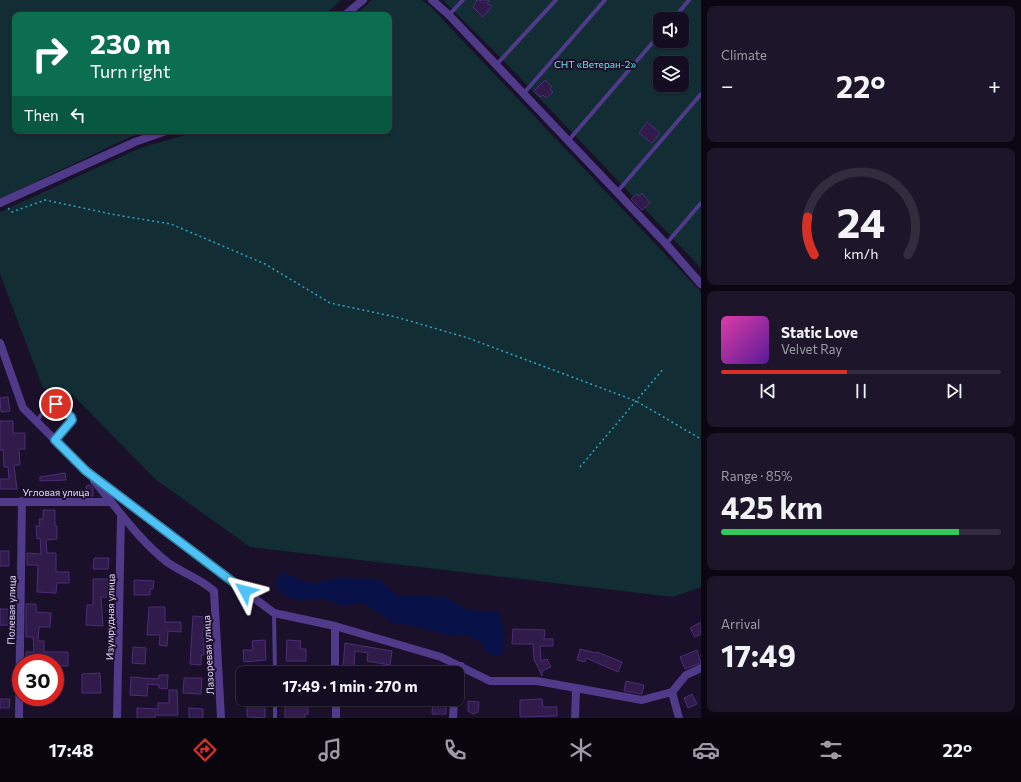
<!DOCTYPE html>
<html lang="en">
<head>
<meta charset="utf-8">
<style>
  :root { --surface:#140c20; --page:#1d1529; --text:#f1f3f6; --muted:#9d9ba5; --line:#332c3e; --accent:#d93025 }
  body { margin:0; font-family:Commissioner,sans-serif; background:var(--page); color:var(--text); height:100vh; display:flex; flex-direction:column; font-size:15px; white-space:nowrap }
  * { box-sizing:border-box; margin:0 }
  p { font-size:13px; color:var(--muted) }
  .icon { flex:none; width:22px; height:22px; fill:none; stroke:currentColor; stroke-width:2; stroke-linecap:round; stroke-linejoin:round }
  .map { position:relative; flex:1; overflow:hidden }
  .panel { display:flex; flex-direction:column; gap:6px; padding:6px; background:#0b0712; width:320px }
  .panel>* { flex:none }
  .hud { position:absolute; left:12px; top:12px; width:380px; height:122px; border-radius:8px; box-shadow:0 1px 3px #0004,0 0 0 1px var(--line); background:#0b6e4f; color:#fff; overflow:hidden }
  .tools { position:absolute; left:653px; top:12px; display:grid; gap:8px }
  .tools a { display:grid; place-items:center; width:36px; height:36px; border-radius:8px; background:var(--surface); box-shadow:0 1px 3px #0004,0 0 0 1px var(--line); font-size:20px }
  .speed { position:absolute; left:12px; top:654px; display:flex; gap:8px; font-size:20px; font-weight:700; text-align:center }
  .speed>* { display:grid; place-content:center; width:52px; height:52px; border-radius:50%; background:var(--surface); box-shadow:0 1px 3px #0004,0 0 0 1px var(--line); line-height:1 }
  .speed .limit { border:6px solid #d22; background:#fff; color:#111 }
  .pin { position:absolute; display:grid; place-items:center; width:34px; height:34px; color:#fff; margin:-17px; border:2px solid #fff; border-radius:50%; box-shadow:0 1px 4px #0007 }
  .me { position:absolute; width:44px; margin:-22px; rotate:308deg; stroke-linejoin:round; filter:drop-shadow(0 0 3px #0008) }
  .turn { display:flex; align-items:center; gap:14px; height:84px; padding:0 12px; font-size:18px }
  .turn .icon { width:52px; height:52px; stroke-width:2.5 }
  .turn b { display:block; font-size:28px; line-height:34px }
  .then { display:flex; align-items:center; height:38px; padding:0 12px; background:#0003; gap:8px; font-size:15px }
  .big { font-size:30px; font-weight:700; line-height:1.1 }
  .panel .tile { flex:1; display:flex; flex-direction:column; justify-content:center; gap:6px; min-width:0; padding:0 14px; border-radius:8px; background:var(--page) }
  .panel .dial { align-items:center; gap:0 }
  .dial svg { height:104px; overflow:visible; fill:none; stroke:var(--line); stroke-width:7; stroke-linecap:round; text-anchor:middle }
  .dial text { fill:var(--text); stroke:none }
  .song { display:flex; align-items:center; gap:12px }
  .cover { width:48px; height:48px; border-radius:6px; background:linear-gradient(135deg,hsl(320 70% 55%),hsl(270 70% 35%)) }
  .played { height:4px; border-radius:2px; background:linear-gradient(90deg,var(--accent) 45%,var(--line) 45%) }
  .keys { display:flex; justify-content:space-around; direction:ltr }
  .heat { display:flex; justify-content:space-between; align-items:center; font-size:22px; direction:ltr }
  .charge { height:6px; border-radius:3px; background:linear-gradient(90deg,#34c759 85%,var(--line) 0) }
  .trip { position:absolute; left:236px; top:666px; width:228px; height:40px; border-radius:8px; background:var(--surface); box-shadow:0 1px 3px #0004,0 0 0 1px var(--line); font-weight:700; line-height:40px; text-align:center }
  .tab-bar { display:flex; height:64px; justify-content:space-around; align-items:center; background:#08050d; color:var(--muted) }
  .tab-bar .icon { width:28px; height:28px }
  .tab-bar .selected { color:var(--accent) }
  .tab-bar b { font-size:18px; color:var(--text) }
  main { display:flex; flex:1; min-height:0 }
  .map>svg:first-child { display:block }
</style>
</head>
<body>
<main>
<div class="map">
<svg width="701" height="718" viewBox="0 0 701 718">
  <rect width="100%" height="100%" fill="#1a102a"/>
  <path fill="#122d34" fill-rule="evenodd" d="M0 0H341L325 15H15V131H148L130 137 0 199Z
    M372 0H422L429 5 701 292V587L673 597 250 547 155 479 73 395 43 388 0 274V212L140 148 199 131H389V15H355Z
    M443 0H701V268L501 58ZM660 19H682V41H660ZM660 63H682V85H660Z"/>
  <path fill="#091149" d="M283 572 306 582 315 583 339 578 379 579 396 595 446 597 467 610 492 611 500 613 504 634V650L499 656C489 655 485 652 482 643L468 635 452 636 410 625 393 623 367 605 360 603 343 606 328 600H297L281 593 276 586 277 578Z"/>
  <path fill="#301b4b" stroke="#4d2d78" d="M477 0H490L487 3 492 6 483 17 473 7Z
    M545 80 552 87 550 89 553 92 546 98 543 95 540 97 534 91Z
    M647 122 660 133 652 143 639 133Z
    M642 193 650 203 642 210 631 199 636 194 639 196Z
    M8 397 10 411 1 412 0 398Z
    M0 421H13V433H25V449H19L20 465H14L17 489H0V479H9L8 467H4L3 450H0Z
    M65 473 66 480 40 481V477Z
    M90 485 93 488V496H80L79 492H87L86 486Z
    M43 510H55V526H57V539L46 540 47 553H56V572H69V583H57L56 593 37 592 38 565H27V553L41 554 40 538 37 539 36 526H40L39 519H43Z
    M0 551H9V566H0Z
    M94 558H109L108 569H93Z
    M93 579H108V597H101L103 626 86 625 87 605H93Z
    M134 580 154 581 153 589H150V595H134Z
    M26 604H36V612L51 613 50 627H39L38 641H44V652H68V666H55V663H26V652H34L33 637H26Z
    M149 607H165V622H181V632L168 631 167 646 159 645 160 635H147Z
    M0 609H11L10 625H0Z
    M193 616 205 617 202 638H204V655H201V665L190 664Z
    M701 622V634L695 637 690 628Z
    M513 629 545 630 544 639H553V646H540L541 661 547 659 551 667 542 671V676L534 659 533 644H512Z
    M265 640 266 660 244 662 243 650H253L252 641Z
    M287 640 301 641 300 649H306V661H286Z
    M345 643 392 651 390 665 367 661 368 653 355 651 354 666H343Z
    M133 647 146 648 145 664 132 663Z
    M580 649 596 653 597 652 622 662 618 672 586 658 585 662 577 660Z
    M697 650 701 663 685 669 680 657Z
    M100 673 101 693H82V674Z
    M159 675H168L167 689 159 688V685L148 684 147 696 130 695 131 677 156 679 159 678Z
    M184 678H202L201 694 183 693Z
    M626 681 644 685 642 694 624 691Z
    M169 690H177L178 715H155V718H137V708L158 709V703H169Z
    M692 694 697 704 688 708 684 698Z
    M0 699H10L9 708H0Z
    M542 699 543 707H557V716L520 717V700Z
    M289 700H308V714H305V718H285V705H289Z
    M247 701 265 702V718L247 717Z
    M433 701 446 702V714H432Z
    M468 701 479 702 478 712 473 714 468 711Z
    M189 708 203 709V718H189Z"/>
  <g fill="none" stroke-linecap="round" stroke-linejoin="round">
    <path stroke="#2da4bf" stroke-width="1.5" stroke-dasharray="2 3" stroke-linecap="butt" d="M8 208 12 212 45 200 116 215 171 224 265 264 330 303 396 317 468 338 636 401 701 439
      M580 467 664 368"/>
    <path stroke="#503a8a" stroke-width="4" d="M449 15 463 0
      M673 19 689 0
      M496 65 556 0
      M524 93 605 0
      M568 141 660 34
      M617 192 701 94
      M666 244 701 203
      M37 421 41 415 56 404 71 417 70 423 55 440
      M274 613 275 673
      M275 718V699"/>
    <path stroke="#503a8a" stroke-width="8" d="M432 0 449 15 666 244 701 284
      M345 15 363 0
      M0 203 135 142 166 131
      M0 343 23 408 86 471 274 613 335 626 441 657 490 681H537L642 700 672 692 686 675 701 668
      M94 481C117 508 138 539 167 562 182 573 200 578 214 591L221 718
      M0 502H111
      M335 626V673
      M457 686 461 666
      M672 692 679 718
      M336 699V718
      M19 718 22 501
      M117 718 121 515
      M453 718 454 699
      M575 718 576 689"/>
  </g>
  <g fill="none" stroke-linecap="round" stroke-linejoin="round">
    <defs>
      <path id="route" d="M56 404 71 417 72 420 55 440 86 471 245 591"/>
    </defs>
    <use href="#route" stroke="#337fa1" stroke-width="10"/>
    <use href="#route" stroke="#4fc3f7" stroke-width="7"/>
  </g>
  <g text-anchor="middle" dominant-baseline="central" stroke-width="4" stroke-linejoin="round" paint-order="stroke">
    <g font-size="10" fill="#60e4e2" stroke="#1a102a">
      <text x="595" y="64">СНТ «Ветеран-2»</text>
    </g>
    <g font-size="10" fill="#e6d8ff" stroke="#1a102a">
      <text x="56" y="492">Угловая улица</text>
      <text transform="translate(11 610) rotate(-89)">Полевая улица</text>
      <text transform="translate(110 617) rotate(-89)">Изумрудная улица</text>
      <text transform="translate(208 655) rotate(-93)">Лазоревая улица</text>
    </g>
  </g>
</svg>
<div class="tools">
<a><svg class="icon" aria-label="sound" viewBox="0 0 24 24"><path d="M4 9h4l5-4v14l-5-4H4zM17 9q2 3 0 6"/></svg></a>
<a><svg class="icon" aria-label="layers" viewBox="0 0 24 24"><path d="M12 4l9 5-9 5-9-5zM3 14l9 5 9-5"/></svg></a>
</div>
<div class="speed"><div class="limit">30</div></div>
<div class="pin" style="left:56px;top:404px;background:#d93025"><svg class="icon" aria-label="arrive" viewBox="0 0 24 24"><path d="M6 21V4h12l-3 4 3 4H6"/></svg></div>
<svg class="me" style="left:245px;top:591px" viewBox="-20 -20 40 40"><path d="M0-17L14 15 0 8-14 15z" fill="#4fc3f7" stroke="#fff" stroke-width="4"/></svg>
<div class="trip">17:49 · 1 min · 270 m</div>
<div class="hud">
<div class="turn"><svg class="icon" aria-label="right" viewBox="0 0 24 24"><path d="M7 20v-9h11M14 6l5 5-5 5"/></svg><div><b>230 m</b>Turn right</div></div>
<div class="then">Then<svg class="icon" aria-label="left" viewBox="0 0 24 24"><path d="M17 20v-9H6M10 6l-5 5 5 5"/></svg></div>
</div>
</div>
<section class="panel">
<div class="tile"><p>Climate</p>
<div class="heat"><a>−</a><b class="big">22°</b><a>+</a></div>
</div>
<div class="tile dial"><svg viewBox="0 0 100 80">
<path d="M14 69A42 42 0 1 1 86 69"/>
<path d="M14 69A42 42 0 0 1 9 40" stroke="#d93025"/>
<text x="50" y="56" font-size="32" font-weight="700">24</text>
<text x="50" y="72" font-size="11">km/h</text>
</svg></div>
<div class="tile">
<div class="song"><i class="cover"></i><div><b>Static Love</b><p>Velvet Ray</p></div></div>
<div class="played"></div>
<div class="keys"><svg class="icon" aria-label="previous" viewBox="0 0 24 24"><path d="M18 5L8 12l10 7zM5 5v14"/></svg><svg class="icon" aria-label="pause" viewBox="0 0 24 24"><path d="M8 5v14M16 5v14"/></svg><svg class="icon" aria-label="next" viewBox="0 0 24 24"><path d="M6 5l10 7-10 7zM19 5v14"/></svg></div>
</div>
<div class="tile"><p>Range · 85%</p><b class="big">425 km</b><div class="charge"></div></div>
<div class="tile"><p>Arrival</p><b class="big">17:49</b></div>
</section>
</main>
<nav class="tab-bar">
<b>17:48</b>
<svg class="icon selected" aria-label="directions" viewBox="0 0 24 24"><path d="M12 3l9 9-9 9-9-9zM9 14v-3h6M13 9l2 2-2 2"/></svg>
<svg class="icon" aria-label="music" viewBox="0 0 24 24"><path d="M9 18V5l10-2v13"/><circle cx="6" cy="18" r="3"/><circle cx="16" cy="16" r="3"/></svg>
<svg class="icon" aria-label="phone" viewBox="0 0 24 24"><path d="M5 4h4l2 5-3 2q2 4 5 5l2-3 5 2v4C11 20 4 13 5 4z"/></svg>
<svg class="icon" aria-label="climate" viewBox="0 0 24 24"><path d="M12 3v18M4 7l16 10M4 17L20 7"/></svg>
<svg class="icon" aria-label="car" viewBox="0 0 24 24"><path d="M5 17H2v-5l4-1 3-4h7l3 4 3 1v5h-3M9 17h6M6 11h13"/><circle cx="7" cy="17" r="2"/><circle cx="17" cy="17" r="2"/></svg>
<svg class="icon" aria-label="filters" viewBox="0 0 24 24"><path d="M4 7h16M4 17h16"/><circle cx="9" cy="7" r="2"/><circle cx="15" cy="17" r="2"/></svg>
<b>22°</b>
</nav>
</body>
</html>
